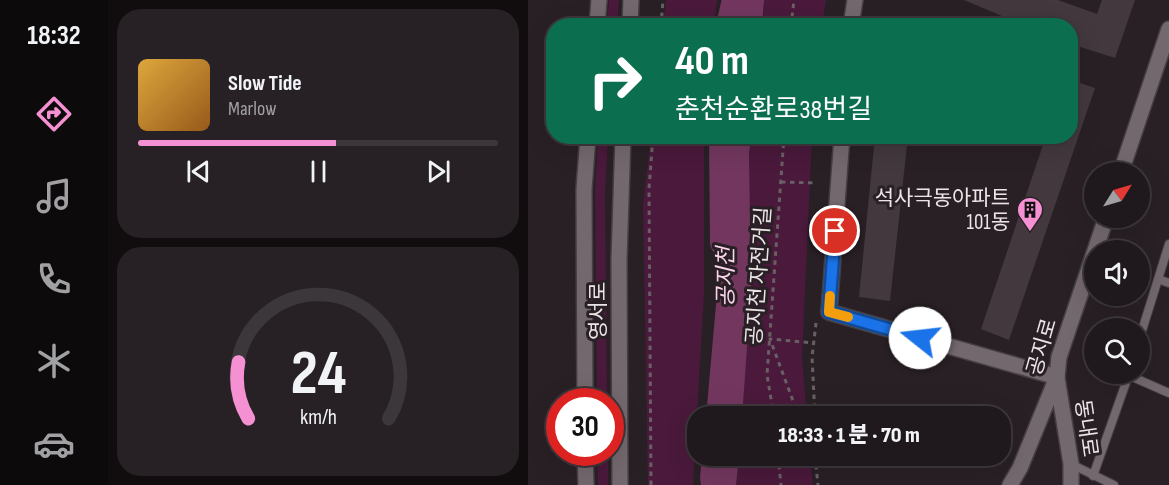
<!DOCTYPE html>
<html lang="ko">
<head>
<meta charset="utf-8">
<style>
  :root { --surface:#1f181c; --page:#272125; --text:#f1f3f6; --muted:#a1a0a3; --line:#3c373b; --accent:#f591d2 }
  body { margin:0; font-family:"Sofia Sans Condensed","Noto Sans KR",sans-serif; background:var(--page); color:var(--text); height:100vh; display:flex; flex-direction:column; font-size:22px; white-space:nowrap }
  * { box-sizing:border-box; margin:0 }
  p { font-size:20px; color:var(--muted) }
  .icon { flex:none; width:33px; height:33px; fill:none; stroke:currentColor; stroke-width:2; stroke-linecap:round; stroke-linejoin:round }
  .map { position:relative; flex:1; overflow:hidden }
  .details { display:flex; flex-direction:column; gap:9px; padding:9px; background:#110d0f; width:420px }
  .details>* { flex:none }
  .hud { position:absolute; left:18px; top:18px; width:532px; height:126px; border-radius:24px; box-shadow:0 6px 24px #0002,0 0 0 2px var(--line); background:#0b6e4f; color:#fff; overflow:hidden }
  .needle { width:39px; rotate:53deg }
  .fabs { position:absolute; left:556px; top:162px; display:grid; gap:12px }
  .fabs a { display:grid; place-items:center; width:66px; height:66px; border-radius:50%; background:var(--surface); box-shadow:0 6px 24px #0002,0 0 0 2px var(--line); font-size:30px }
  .speed { position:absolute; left:18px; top:388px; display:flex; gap:12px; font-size:30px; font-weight:700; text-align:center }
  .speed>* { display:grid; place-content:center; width:78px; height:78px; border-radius:50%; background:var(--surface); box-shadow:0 6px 24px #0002,0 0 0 2px var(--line); line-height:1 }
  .speed .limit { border:9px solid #d22; background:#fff; color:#111 }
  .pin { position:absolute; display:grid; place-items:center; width:51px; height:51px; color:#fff; margin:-26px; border:3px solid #fff; border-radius:50%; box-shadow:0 2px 6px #0007 }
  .me { position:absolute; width:66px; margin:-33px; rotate:286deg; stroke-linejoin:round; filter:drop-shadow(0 0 4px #0008) }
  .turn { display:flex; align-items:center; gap:21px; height:126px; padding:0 30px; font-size:27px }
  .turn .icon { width:78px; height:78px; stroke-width:2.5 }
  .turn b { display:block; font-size:42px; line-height:51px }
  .details .card { flex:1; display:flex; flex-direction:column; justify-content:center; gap:9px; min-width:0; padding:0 21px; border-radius:24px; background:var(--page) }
  .details .dial { align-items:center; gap:0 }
  .dial svg { height:156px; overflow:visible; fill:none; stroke:var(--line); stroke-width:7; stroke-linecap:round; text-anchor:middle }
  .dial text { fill:var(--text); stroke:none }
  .song { display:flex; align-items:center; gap:18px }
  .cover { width:72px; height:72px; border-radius:9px; background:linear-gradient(135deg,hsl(40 70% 55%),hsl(30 70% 35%)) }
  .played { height:6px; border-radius:3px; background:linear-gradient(90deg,var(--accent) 55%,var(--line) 55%) }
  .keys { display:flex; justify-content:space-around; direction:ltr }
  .trip { position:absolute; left:159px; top:406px; width:324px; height:60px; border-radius:24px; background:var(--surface); box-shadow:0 6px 24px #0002,0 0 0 2px var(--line); font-weight:800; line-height:60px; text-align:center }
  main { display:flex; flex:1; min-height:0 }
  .tabs { display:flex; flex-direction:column; width:108px; justify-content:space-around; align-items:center; background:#0c0a0b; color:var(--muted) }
  .tabs .icon { width:42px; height:42px }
  .tabs .active { color:var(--accent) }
  .tabs b { font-size:27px; color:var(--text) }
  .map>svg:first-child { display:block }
</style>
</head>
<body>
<main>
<nav class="tabs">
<b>18:32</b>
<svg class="icon active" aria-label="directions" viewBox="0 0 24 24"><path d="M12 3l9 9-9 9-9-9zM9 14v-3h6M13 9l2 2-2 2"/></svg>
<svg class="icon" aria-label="music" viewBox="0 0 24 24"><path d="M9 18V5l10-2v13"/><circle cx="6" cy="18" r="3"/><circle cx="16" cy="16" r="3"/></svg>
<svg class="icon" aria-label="phone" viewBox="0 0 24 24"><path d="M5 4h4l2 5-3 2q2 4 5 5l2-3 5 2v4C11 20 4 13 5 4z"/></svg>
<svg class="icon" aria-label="climate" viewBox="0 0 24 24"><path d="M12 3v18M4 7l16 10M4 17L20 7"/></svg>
<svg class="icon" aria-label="car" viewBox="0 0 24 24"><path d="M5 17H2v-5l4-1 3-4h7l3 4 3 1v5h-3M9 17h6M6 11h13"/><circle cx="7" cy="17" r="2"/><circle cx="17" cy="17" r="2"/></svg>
</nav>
<section class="details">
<div class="card">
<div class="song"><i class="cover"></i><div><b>Slow Tide</b><p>Marlow</p></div></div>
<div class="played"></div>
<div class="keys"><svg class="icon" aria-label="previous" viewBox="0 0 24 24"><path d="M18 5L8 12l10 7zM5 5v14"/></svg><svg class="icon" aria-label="pause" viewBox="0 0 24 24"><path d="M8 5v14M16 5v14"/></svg><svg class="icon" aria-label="next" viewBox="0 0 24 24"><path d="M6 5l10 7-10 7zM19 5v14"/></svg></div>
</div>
<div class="card dial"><svg viewBox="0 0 100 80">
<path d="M14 69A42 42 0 1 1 86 69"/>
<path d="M14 69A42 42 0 0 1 9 40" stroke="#f591d2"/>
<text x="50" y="56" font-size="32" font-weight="700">24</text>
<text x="50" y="72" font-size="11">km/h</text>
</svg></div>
</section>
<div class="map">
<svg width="641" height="485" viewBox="0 0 641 485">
  <rect width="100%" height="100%" fill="#292025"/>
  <path fill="#4a193b" d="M81 0H91L89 25H79Z
    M138 0H189L186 25H135Z
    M236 0H298L294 25 234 26Z
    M80 137 77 193 79 402H69L67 191 70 137Z
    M123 137H176V292L165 485H120L115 204Z
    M223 137H284L274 358 279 417H198V383Z
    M69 453H80V485H70Z
    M198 456H282L285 485H198Z"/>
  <path fill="#73375f" d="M216 0H236L234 25H213Z
    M203 137H223L221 154 223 292 214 417H178Z
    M174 456H211L208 485H173L172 478Z"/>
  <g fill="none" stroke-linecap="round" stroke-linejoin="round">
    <path stroke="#73375f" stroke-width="32" d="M204 26 210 0
      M197 136 198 242"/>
  </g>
  <path fill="#42383e" d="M436 0H530L569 14 574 0H607L587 58 543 44V26H498Z
    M543 80 567 88 481 340 453 329 518 136H543Z
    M347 136H380L362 301 331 297Z"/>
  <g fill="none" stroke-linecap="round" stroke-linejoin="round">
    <defs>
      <path id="service" d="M630 279 641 283
        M612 337 641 244
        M600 375 641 393
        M543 464 586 485
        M565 476 601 374"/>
      <path id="minor" d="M323 26 327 0
        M314 136 301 312 529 377"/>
      <path id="tertiary" d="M69 26 71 0
        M102 26 103 0
        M593 172 641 29
        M529 378 543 464V485
        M57 402 56 189 60 136
        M57 453 58 485
        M92 485 91 260 95 136
        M482 485 492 468 529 377 531 357 578 218"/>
    </defs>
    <use href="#service" stroke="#453e42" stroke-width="10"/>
    <use href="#minor" stroke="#453e42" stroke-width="18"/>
    <use href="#tertiary" stroke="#453e42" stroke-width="18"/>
    <path stroke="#686064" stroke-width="3" stroke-dasharray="4.5 4.5" stroke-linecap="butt" d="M133 26 135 0
      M263 26 266 0
      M253 182 289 183
      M246 417 239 375 256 136
      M271 417 242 339 286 343
      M287 417 284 357 288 323
      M250 456 253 485
      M287 456 290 485
      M123 485 121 189 125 136"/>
    <use href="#service" stroke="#73686e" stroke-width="8"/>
    <use href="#minor" stroke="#73686e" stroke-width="15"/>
    <use href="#tertiary" stroke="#73686e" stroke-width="15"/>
  </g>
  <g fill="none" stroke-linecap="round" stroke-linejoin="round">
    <defs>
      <path id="route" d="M307 231 301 312 392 338"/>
    </defs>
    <use href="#route" stroke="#114b97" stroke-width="15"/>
    <use href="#route" stroke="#1a73e8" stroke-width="10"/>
    <path stroke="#f59e0b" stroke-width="10" d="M302 296 301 312 320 317"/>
  </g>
  <defs>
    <symbol id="building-pin" viewBox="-11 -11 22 30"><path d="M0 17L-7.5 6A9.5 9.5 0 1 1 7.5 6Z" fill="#f591d2" stroke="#292025"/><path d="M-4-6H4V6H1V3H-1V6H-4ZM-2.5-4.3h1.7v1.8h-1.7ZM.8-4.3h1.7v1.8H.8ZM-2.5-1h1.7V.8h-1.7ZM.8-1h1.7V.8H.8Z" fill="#111"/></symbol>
  </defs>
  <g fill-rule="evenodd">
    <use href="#building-pin" x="487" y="195" width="30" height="40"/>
  </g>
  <g text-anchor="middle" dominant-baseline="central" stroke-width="6" stroke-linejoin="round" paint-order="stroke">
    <g font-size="21" fill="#ebe5e8" stroke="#292025" text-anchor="end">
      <text x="482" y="198">석사극동아파트<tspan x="482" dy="24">101동</tspan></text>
    </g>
    <g font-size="21" fill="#ebe5e8" stroke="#292025">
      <text transform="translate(231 276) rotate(-86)">공지천 자전거길</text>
      <text transform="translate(70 311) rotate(-90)">영서로</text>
      <text transform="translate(514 347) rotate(-74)">공지로</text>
      <text transform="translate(558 428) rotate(82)">동내로</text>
    </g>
    <g font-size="22" font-style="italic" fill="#fbd5ec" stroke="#292025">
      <text transform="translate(198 277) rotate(-90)">공지천</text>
    </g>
  </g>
</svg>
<div class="fabs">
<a><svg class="needle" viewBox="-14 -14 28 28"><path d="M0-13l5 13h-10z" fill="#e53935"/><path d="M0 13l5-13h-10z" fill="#a1a0a3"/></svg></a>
<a><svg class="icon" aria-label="sound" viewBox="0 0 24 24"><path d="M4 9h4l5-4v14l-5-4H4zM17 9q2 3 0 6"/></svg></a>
<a><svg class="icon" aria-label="search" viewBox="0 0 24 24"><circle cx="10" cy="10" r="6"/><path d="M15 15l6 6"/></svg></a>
</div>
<div class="speed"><div class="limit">30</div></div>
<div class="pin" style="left:307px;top:231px;background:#d93025"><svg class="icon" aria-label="arrive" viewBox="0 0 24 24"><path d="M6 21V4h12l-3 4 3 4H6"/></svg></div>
<svg class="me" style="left:392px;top:338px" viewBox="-20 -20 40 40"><circle r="19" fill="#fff"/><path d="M0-13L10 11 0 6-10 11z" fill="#1a73e8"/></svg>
<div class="trip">18:33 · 1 분 · 70 m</div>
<div class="hud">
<div class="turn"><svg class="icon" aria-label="right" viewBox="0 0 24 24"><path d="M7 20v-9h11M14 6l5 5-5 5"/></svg><div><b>40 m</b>춘천순환로38번길</div></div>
</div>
</div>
</main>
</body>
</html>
